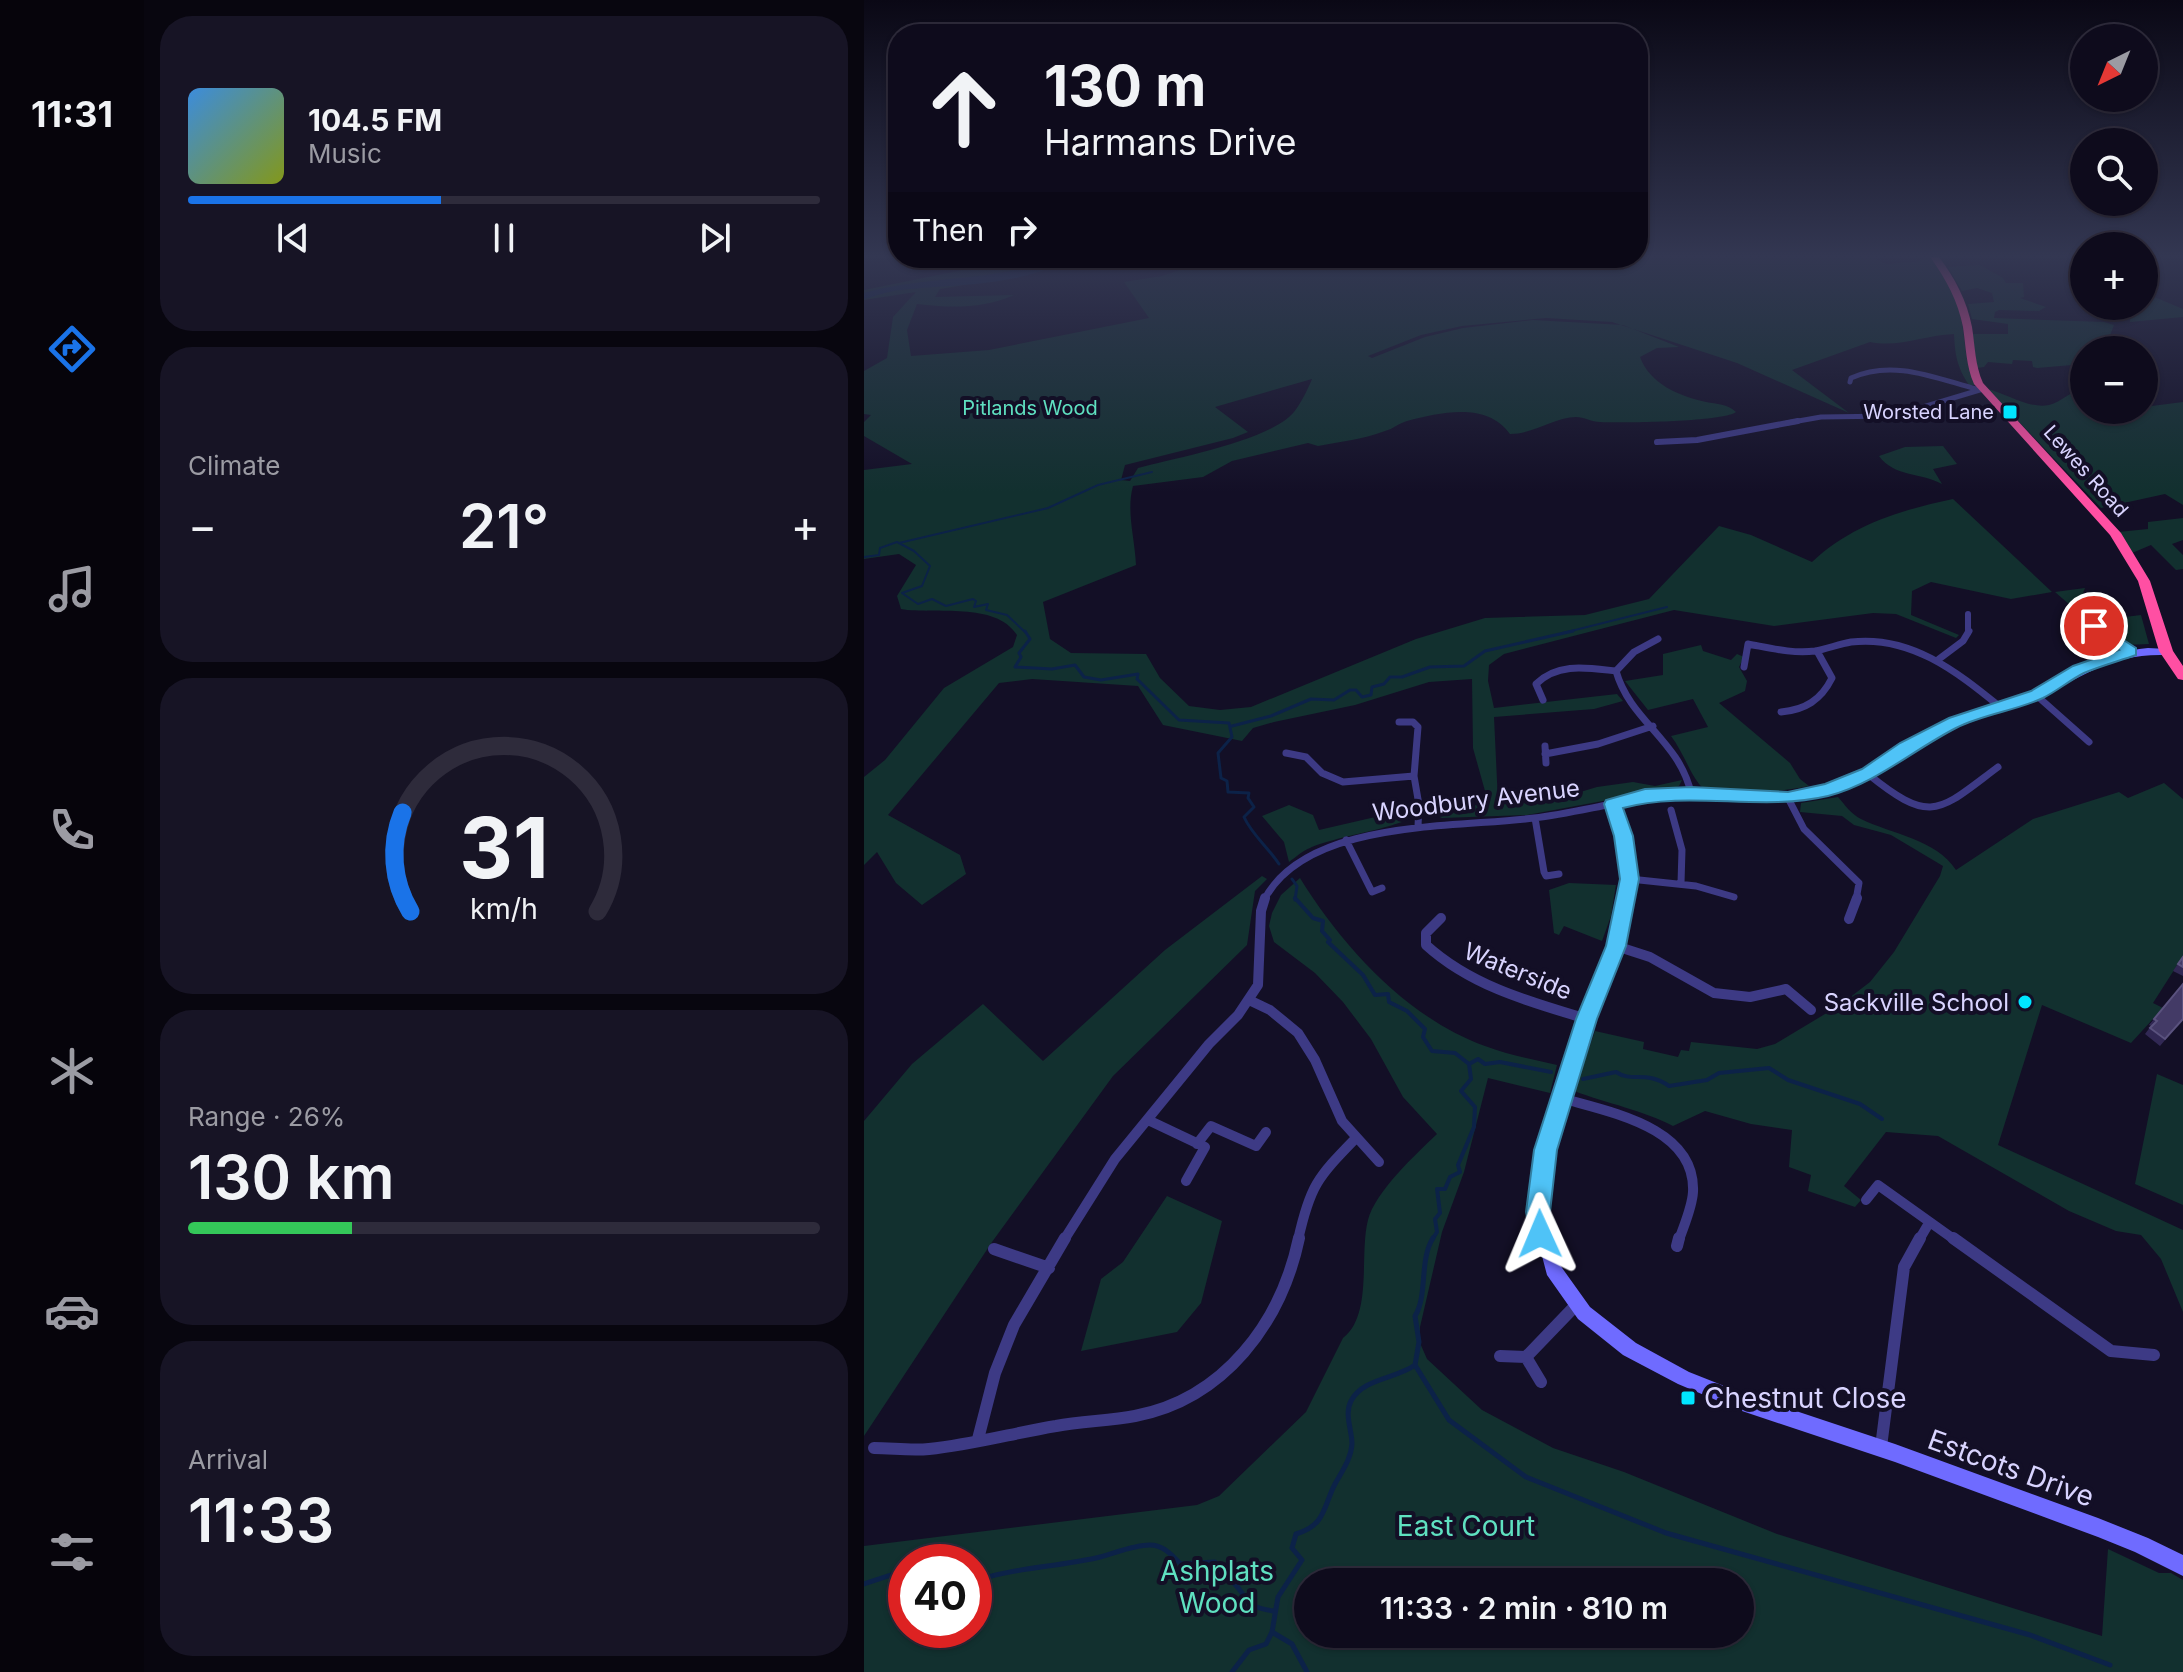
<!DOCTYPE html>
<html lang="en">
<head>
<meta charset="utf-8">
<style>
  :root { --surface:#0e0b1c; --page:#171425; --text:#f1f3f6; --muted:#9b9ba3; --line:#2e2b3b; --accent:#1a73e8 }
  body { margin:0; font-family:Inter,sans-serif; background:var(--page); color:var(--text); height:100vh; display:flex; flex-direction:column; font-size:30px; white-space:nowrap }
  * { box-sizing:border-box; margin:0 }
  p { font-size:26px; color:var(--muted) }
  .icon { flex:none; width:44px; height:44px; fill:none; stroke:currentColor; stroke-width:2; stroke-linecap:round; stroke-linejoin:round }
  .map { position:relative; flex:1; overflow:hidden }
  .drawer { display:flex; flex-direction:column; gap:16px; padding:16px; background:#08060f; width:720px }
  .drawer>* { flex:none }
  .top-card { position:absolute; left:24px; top:24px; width:760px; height:244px; border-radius:32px; box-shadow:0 2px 6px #0004,0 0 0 2px var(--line); background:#0e0b1c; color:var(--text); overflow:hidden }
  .needle { width:52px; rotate:223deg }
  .tools { position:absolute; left:1206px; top:24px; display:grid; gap:16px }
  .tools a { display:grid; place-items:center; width:88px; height:88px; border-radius:50%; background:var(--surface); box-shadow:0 2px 6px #0004,0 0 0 2px var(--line); font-size:40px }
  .speed { position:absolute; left:24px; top:1544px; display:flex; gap:16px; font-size:40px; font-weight:700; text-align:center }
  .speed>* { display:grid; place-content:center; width:104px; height:104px; border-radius:50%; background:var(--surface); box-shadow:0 2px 6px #0004,0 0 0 2px var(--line); line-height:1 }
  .speed .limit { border:12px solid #d22; background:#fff; color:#111 }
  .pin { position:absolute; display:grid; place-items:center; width:68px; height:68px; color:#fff; margin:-34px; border:4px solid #fff; border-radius:50%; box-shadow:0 2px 8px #0007 }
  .me { position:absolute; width:88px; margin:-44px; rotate:359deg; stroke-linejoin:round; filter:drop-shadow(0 0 6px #0008) }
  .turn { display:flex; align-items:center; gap:28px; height:168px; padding:0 24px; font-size:36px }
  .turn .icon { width:104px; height:104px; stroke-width:2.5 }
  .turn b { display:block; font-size:56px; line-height:68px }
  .then { display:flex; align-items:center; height:76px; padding:0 24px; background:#0003; gap:16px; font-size:30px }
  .big { font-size:60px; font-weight:600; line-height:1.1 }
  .drawer .tile { flex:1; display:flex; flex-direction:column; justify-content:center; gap:12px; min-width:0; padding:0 28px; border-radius:32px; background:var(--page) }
  .drawer .dial { align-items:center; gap:0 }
  .dial svg { height:208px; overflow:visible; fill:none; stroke:var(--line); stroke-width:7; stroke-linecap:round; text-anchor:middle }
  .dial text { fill:var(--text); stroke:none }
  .song { display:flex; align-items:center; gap:24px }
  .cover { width:96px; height:96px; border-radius:12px; background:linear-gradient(135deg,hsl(210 70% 55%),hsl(70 70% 35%)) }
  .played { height:8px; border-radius:4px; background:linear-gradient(90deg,var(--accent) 40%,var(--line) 40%) }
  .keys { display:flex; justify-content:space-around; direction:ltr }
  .heat { display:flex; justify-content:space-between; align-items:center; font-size:44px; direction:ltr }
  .charge { height:12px; border-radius:6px; background:linear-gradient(90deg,#34c759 26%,var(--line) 0) }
  .trip { position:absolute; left:430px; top:1568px; width:460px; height:80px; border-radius:40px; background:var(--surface); box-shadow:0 2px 6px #0004,0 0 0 2px var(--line); font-weight:600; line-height:80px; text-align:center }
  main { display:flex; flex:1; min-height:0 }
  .dock { display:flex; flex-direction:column; width:144px; justify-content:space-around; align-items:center; background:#06040b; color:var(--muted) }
  .dock .icon { width:56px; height:56px }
  .dock .on { color:var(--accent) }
  .dock b { font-size:36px; color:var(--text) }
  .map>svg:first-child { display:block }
</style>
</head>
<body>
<main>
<nav class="dock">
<b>11:31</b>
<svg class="icon on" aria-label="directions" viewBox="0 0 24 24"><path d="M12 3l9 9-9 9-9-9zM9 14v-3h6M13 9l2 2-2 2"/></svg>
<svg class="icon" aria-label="music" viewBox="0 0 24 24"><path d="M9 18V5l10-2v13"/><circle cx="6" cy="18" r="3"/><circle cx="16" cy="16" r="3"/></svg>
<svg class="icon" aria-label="phone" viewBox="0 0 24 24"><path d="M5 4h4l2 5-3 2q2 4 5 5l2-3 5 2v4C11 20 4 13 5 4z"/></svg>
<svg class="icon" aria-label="climate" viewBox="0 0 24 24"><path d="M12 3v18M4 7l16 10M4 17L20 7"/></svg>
<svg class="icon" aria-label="car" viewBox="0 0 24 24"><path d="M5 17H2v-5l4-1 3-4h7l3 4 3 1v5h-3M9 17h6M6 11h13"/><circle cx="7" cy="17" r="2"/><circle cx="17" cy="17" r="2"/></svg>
<svg class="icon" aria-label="filters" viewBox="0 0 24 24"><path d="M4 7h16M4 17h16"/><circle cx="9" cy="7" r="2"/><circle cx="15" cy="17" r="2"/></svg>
</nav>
<section class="drawer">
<div class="tile">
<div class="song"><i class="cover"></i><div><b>104.5 FM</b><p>Music</p></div></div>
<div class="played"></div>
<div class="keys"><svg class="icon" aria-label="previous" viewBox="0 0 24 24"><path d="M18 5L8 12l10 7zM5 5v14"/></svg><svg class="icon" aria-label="pause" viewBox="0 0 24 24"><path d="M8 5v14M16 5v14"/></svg><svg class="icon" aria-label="next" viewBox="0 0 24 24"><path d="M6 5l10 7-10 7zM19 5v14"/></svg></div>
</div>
<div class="tile"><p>Climate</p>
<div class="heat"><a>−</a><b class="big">21°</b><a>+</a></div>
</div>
<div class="tile dial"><svg viewBox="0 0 100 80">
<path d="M14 69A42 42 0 1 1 86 69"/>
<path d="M14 69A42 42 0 0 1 11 31" stroke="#1a73e8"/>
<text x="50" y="56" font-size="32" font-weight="700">31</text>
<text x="50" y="72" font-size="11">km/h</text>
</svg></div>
<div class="tile"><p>Range · 26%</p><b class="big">130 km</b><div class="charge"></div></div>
<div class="tile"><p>Arrival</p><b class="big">11:33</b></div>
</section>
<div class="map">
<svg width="1319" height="1672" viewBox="0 0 1319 1672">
  <rect width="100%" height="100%" fill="#130f26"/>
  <path fill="#12302f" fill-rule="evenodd" d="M774 257H1008L1022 264 1058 261 1057 257H1065C1079 274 1093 296 1097 318 1102 342 1100 363 1112 385H1105C1093 367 1091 355 1090 334 1061 335 1035 348 1006 342L928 370 985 413 873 363 748 322 682 318 598 326 557 335 504 356 508 358 561 337 599 328 669 320 759 325 815 347 793 348 776 357C786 384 815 396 842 402 853 404 863 404 872 412 858 422 759 423 736 422 728 422 720 417 712 417 691 417 670 434 646 434 623 402 578 412 543 421 535 423 529 429 521 431 500 439 476 442 454 446L444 443 368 461 339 477 269 486C262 511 271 539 272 565L179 602 186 639 207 653 282 654 296 678 325 706 356 710 387 707 552 639 621 618 721 615 785 599 855 526 887 535 948 562C987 525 1037 510 1089 499L1188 592 1147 599 1067 582 1048 591 1047 615 1095 635 1092 638 1032 614 1009 613 910 626 810 610 640 654 625 665 624 681 630 708 753 694 759 701 730 709 630 717 634 802 703 796 733 787 769 782 791 786 818 780 815 786 809 788 663 815 578 818 569 814 566 807 616 805 621 791 609 748 608 679 565 682 491 705 410 722 389 728 378 741 299 725 274 686 168 679 135 683 24 815 96 855 102 874 58 905 32 883 13 852 0 865V777L21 760 80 688 149 647 153 635C131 601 71 615 37 609L33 596 52 565 35 554 0 559V470L48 464 0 436V422L7 415 0 414V371L23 358 29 317 52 292 0 300V290L158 258H210L172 273 76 289 71 297 150 295C119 309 86 308 53 304L43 330 47 356 125 350 285 318 260 282 298 276 351 258H471L459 266C490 269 537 273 565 258L730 261ZM448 379C444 389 437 403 430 412 406 441 311 458 274 468L266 481 257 480 261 465 369 438 384 432 351 407Z
    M1116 265 1139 278 1142 283H1159L1160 297 1156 298 1182 307 1175 311 1135 310 1131 312 1130 318 1240 322 1250 325 1245 338 1250 350H1220V364L1173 368 1169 367 1168 361 1149 360 1148 364 1124 362 1120 367 1113 368 1108 334H1144V324L1108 319 1104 304 1130 302 1128 293 1113 288 1098 291 1084 267Z
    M1281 293 1319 309V317L1266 322V311L1261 306H1280Z
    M1124 389C1143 394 1165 409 1185 405 1198 402 1206 390 1220 390V410H1280V407L1319 402V505L1301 494 1237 508Z
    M1079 446 1093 464 1069 469 1078 484C1056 472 1030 477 1015 456L1041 447Z
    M1319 518V540L1308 544 1319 555V569L1312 570 1287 545 1268 553 1254 532 1284 529V522Z
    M1221 588 1219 593 1234 607 1221 618 1191 592Z
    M1277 615 1285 644 1261 645 1240 629 1244 625 1241 621H1228Z
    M837 645 839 651 867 660 873 654 880 657 875 667 883 681 881 691 855 703 926 763 936 779 945 786C926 790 848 802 835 784 825 771 819 752 807 736L844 727 829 699 784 710 761 681 799 675V654Z
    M1300 783 1319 799V956L1289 1003 1299 1008 1267 1043 1178 1005 1134 1145 1319 1230V1312L1297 1259 1277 1235 1252 1231 1205 1211 1074 1136 1022 1132 980 1186 997 1200 991 1207 944 1191 947 1175 925 1167 928 1130 887 1124 841 1111 809 1126C781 1111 742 1103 710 1091L731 1031 780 1042 779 1049 814 1057 817 1050 825 1051 827 1042 893 1049 911 1044 976 1005 1006 982 1030 952 1076 876 1079 866 1027 835 990 825 978 816 936 812 937 803 974 797C981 805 987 814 997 819 1027 834 1072 839 1092 870L1169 819 1255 792 1264 798Z
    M425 805 449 815 455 830 520 815 530 811V808H543V812L551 814C543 827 467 837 446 848 438 851 432 857 425 862L420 842 398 816Z
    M398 876 403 879 391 891 383 945 249 1076 128 1242 0 1436V1121L48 1064 119 1004 179 1061 301 950Z
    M436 878C478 946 543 1018 621 1046 644 1055 669 1059 693 1065L686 1093 624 1078 600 1172 578 1232 556 1327V1343L563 1359 618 1410 689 1448 760 1472 913 1534 1238 1636 1244 1549 1295 1573H1307L1319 1580V1672H0V1546L333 1505 355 1496 442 1412 479 1338C509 1315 495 1254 504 1220 511 1192 552 1154 573 1134L539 1097 507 1039 479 1002 451 973 410 942 405 926 408 913 417 895ZM42 1562H110V1630H42ZM876 1582V1634H444V1582Z
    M705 883 752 885 747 916 738 941 700 926 695 935 690 933 685 890Z
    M1293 1074 1319 1085V1205L1271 1184Z
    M303 1196 358 1221 337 1303 313 1332 217 1351 237 1279 259 1262Z"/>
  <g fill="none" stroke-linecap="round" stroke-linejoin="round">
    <path stroke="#0c2248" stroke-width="2" d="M35 543 184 508 234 485 288 472
      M0 557 15 555 16 548 33 542 50 551 66 566 58 586 38 593 54 604 68 599 82 606 109 599 112 601 110 607 124 604 122 610 143 615 162 633
      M699 633 803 607"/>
    <path stroke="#0c2248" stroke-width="3" d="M161 631 166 639 155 653 157 657 151 667 188 669 211 665 220 677 237 680 274 674 273 679 315 720 365 723 368 737 354 753 357 778 363 781 364 792 385 793 384 798 390 807 380 817C388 835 404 847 415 864
      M368 726 407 716 447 699 470 700 486 690H492L498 697 507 695 508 687 520 684 526 677H538L566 667 600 666 621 651 709 631
      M428 879 433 886 431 900"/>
    <path stroke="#0c2248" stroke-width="4" d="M431 898 449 918 459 921 458 931 466 940 464 942 499 975 511 995 524 994 525 1002 543 1011 561 1029 559 1037 568 1051 591 1053 605 1064 607 1079 597 1091 611 1107 610 1127 594 1165 596 1172 586 1177 581 1189H573L576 1213 571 1219 573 1232 568 1240
      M607 1063 614 1059 621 1064 636 1062 687 1072
      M719 1079 752 1072C768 1083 782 1070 805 1086L843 1080 855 1073 905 1068 924 1080 996 1104 1018 1119"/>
    <path stroke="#0c2248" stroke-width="5" d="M569 1238C555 1260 564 1295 551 1316L555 1342 551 1365 585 1420 662 1477 802 1533 1166 1635 1246 1665
      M110 1581C150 1568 190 1567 232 1558 249 1554 269 1545 286 1545 300 1545 308 1556 317 1564L351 1562C355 1574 360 1573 368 1581 386 1599 379 1606 409 1611
      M0 1584 42 1570
      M408 1632 428 1644 443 1672
      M368 1672 385 1650 402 1644 408 1632 414 1597 438 1560 428 1548 432 1534C462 1525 459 1507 471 1484 478 1471 487 1459 488 1444 488 1430 480 1414 487 1401 499 1378 532 1379 551 1365"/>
    <path fill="#0c2248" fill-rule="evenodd" d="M190 258H203C161 287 86 284 37 290 24 291 12 296 0 299V293C62 275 129 283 190 258Z"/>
    <path stroke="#3d3a85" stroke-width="5" d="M986 382 987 378C1029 359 1071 378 1112 389
      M923 423 957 417 1029 416 1119 389"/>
    <path stroke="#3d3a85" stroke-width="6" d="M793 442 833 440 934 421
      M1226 622 1241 633
      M1104 633V614"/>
    <path stroke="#3d3a85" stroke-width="7" d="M1239 631 1266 651
      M1075 659 1099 641 1105 631
      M880 667 884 644C906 648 929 654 951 651 963 649 975 644 987 642 1046 635 1092 671 1135 706
      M752 671C766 721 815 740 827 793
      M752 671 770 652 794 639
      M1172 695 1225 742
      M679 700 672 684C694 662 724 668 752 671
      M917 712C941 710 957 700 968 678L953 651
      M535 722H549L554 727 550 776 555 805 554 826
      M681 746 682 763
      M422 753 442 757 458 773 479 782 550 776
      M681 754 734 744 789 726
      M1004 774C1068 826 1075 811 1134 767
      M924 798 940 829 995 883 992 900
      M807 810 818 850 817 883
      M671 818 680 872 682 876 695 874
      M482 840 508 892 518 888
      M766 879 832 886 870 897
      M400 900C442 819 592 828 670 818 696 815 722 809 748 804"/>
    <path stroke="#3d3a85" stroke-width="10" d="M577 918 562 933V945C607 986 666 1002 723 1019
      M985 919 993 898
      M752 946 786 957 850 993 886 997 922 989 947 1010
      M385 1000 406 1010 434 1033 451 1060 478 1121 515 1162
      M697 1098C745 1112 832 1127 829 1192 828 1208 820 1225 815 1240
      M284 1120 341 1147 322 1181
      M333 1144 347 1126 392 1146 402 1132
      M1002 1200 1014 1185 1091 1240
      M200 1240 251 1159 345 1044 374 1015 394 985 397 911 401 898
      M434 1240C446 1186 453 1178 491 1139
      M1055 1240 1065 1223"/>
    <path stroke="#3d3a85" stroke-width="12" d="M1089 1238 1247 1351 1290 1355
      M813 1246 815 1238
      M130 1249 185 1268
      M636 1356 662 1357 713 1304
      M662 1357 677 1382
      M114 1439 131 1373 150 1325 201 1238
      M1017 1447 1040 1267 1056 1238
      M10 1448C28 1448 47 1451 65 1449 107 1445 150 1433 192 1426 218 1421 245 1421 271 1416 360 1399 417 1323 435 1238"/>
    <path fill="#6f6bff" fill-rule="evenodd" d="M1284 648 1303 649 1308 652 1303 655C1246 653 1221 676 1172 699 1146 711 1117 714 1091 726 1051 746 1016 776 973 790 925 807 876 798 827 797 803 797 778 801 755 806L771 862 772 881 770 899 761 934 724 1034 695 1130 691 1146 683 1214 696 1265 726 1307 772 1343 825 1372 878 1393 1031 1444 1234 1518 1284 1538 1319 1555V1576L1271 1552 1234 1537 1031 1462 878 1411 814 1384 759 1355 714 1319 683 1275 667 1214 675 1146 710 1034 748 934 757 899 760 881 759 862 742 804 744 801C771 793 800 788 828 789 872 790 918 798 961 786 1001 775 1033 748 1069 729 1098 713 1130 709 1160 696 1205 677 1233 653 1284 648Z"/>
    <path fill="#ff4fa3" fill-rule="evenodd" d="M1066 257H1075C1091 278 1103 301 1108 327 1111 346 1111 365 1119 383L1257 533 1286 581 1309 651 1319 666V680L1314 679 1295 651 1274 581 1246 535 1110 384C1102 366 1102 347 1099 327 1094 301 1082 279 1066 257Z"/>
  </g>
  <path fill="#312854" d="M1319 956V976L1309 971Z
    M1319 984V1019L1296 1046 1281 1034 1287 1026 1285 1025Z"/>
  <path fill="#433a66" stroke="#5a527e" stroke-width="2" d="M1319 957V967L1314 964Z
    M1319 984V1019L1301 1039 1286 1028 1293 1021 1290 1019Z"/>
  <linearGradient id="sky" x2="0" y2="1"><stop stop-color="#0a0815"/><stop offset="0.52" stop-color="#333752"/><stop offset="1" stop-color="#333752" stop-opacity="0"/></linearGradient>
  <rect width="1319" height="492" fill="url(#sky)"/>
  <path fill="#4fc3f7" stroke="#337fa1" stroke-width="2" d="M1230 621 1272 648V655C1255 661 1237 666 1220 673 1206 680 1193 691 1179 698 1151 711 1119 714 1092 728 1049 750 1011 784 964 796 896 812 826 790 759 808L769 836 775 879 762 946 733 1019 693 1150 686 1212 689 1234 685 1242 676 1246 668 1242 662 1212 670 1150 712 1019 742 946 756 879 750 836 740 804 742 800 781 789 827 787 924 792 961 784 998 769 1036 743 1085 718 1167 691 1209 666 1255 650 1225 629 1223 626Z"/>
  <g fill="#00e5ff" stroke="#130f26" stroke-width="3">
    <rect x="1138" y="404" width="16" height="16" rx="4"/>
    <circle cx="1161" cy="1002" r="8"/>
    <rect x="816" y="1390" width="16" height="16" rx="4"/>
  </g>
  <g text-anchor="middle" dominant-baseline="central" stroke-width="8" stroke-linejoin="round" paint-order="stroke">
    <g font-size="20" fill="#5fe0c0" stroke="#130f26">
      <text x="166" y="408">Pitlands Wood</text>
    </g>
    <g font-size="20" fill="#d9d4ff" stroke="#130f26" text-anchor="end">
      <text x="1130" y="412">Worsted Lane</text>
    </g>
    <g font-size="20" fill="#d9d4ff" stroke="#130f26">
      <text transform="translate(1222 471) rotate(48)">Lewes Road</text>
    </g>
    <g font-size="24" fill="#d9d4ff" stroke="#130f26">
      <text transform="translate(612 800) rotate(-7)">Woodbury Avenue</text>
      <text transform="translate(654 971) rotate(22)">Waterside</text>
    </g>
    <g font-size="24" fill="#d9d4ff" stroke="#130f26" text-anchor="end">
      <text x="1145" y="1002">Sackville School</text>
    </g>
    <g font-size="28" fill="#d9d4ff" stroke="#130f26" text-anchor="start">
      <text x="840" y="1398">Chestnut Close</text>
    </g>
    <g font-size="28" fill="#d9d4ff" stroke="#130f26">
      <text transform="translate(1147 1468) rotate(20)">Estcots Drive</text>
    </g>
    <g font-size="28" fill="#5fe0c0" stroke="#130f26">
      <text x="602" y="1526">East Court</text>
      <text x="353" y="1571">Ashplats<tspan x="353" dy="32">Wood</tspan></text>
    </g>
  </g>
</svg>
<div class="tools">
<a><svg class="needle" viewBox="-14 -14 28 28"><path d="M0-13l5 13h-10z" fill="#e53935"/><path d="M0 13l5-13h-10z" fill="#9b9ba3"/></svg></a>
<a><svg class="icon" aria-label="search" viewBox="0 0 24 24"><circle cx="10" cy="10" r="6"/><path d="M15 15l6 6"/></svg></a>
<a>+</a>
<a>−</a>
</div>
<div class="speed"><div class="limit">40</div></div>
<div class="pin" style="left:1230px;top:626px;background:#d93025"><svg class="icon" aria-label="arrive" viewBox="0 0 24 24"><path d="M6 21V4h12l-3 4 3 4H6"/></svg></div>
<svg class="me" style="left:676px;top:1234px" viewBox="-20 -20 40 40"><path d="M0-17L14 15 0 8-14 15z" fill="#4fc3f7" stroke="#fff" stroke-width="4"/></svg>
<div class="trip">11:33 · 2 min · 810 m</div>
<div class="top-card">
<div class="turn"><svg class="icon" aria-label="ahead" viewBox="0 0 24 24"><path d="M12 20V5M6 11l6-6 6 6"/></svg><div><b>130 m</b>Harmans Drive</div></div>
<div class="then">Then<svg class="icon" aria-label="right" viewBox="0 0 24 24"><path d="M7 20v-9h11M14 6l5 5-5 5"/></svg></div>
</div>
</div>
</main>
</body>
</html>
